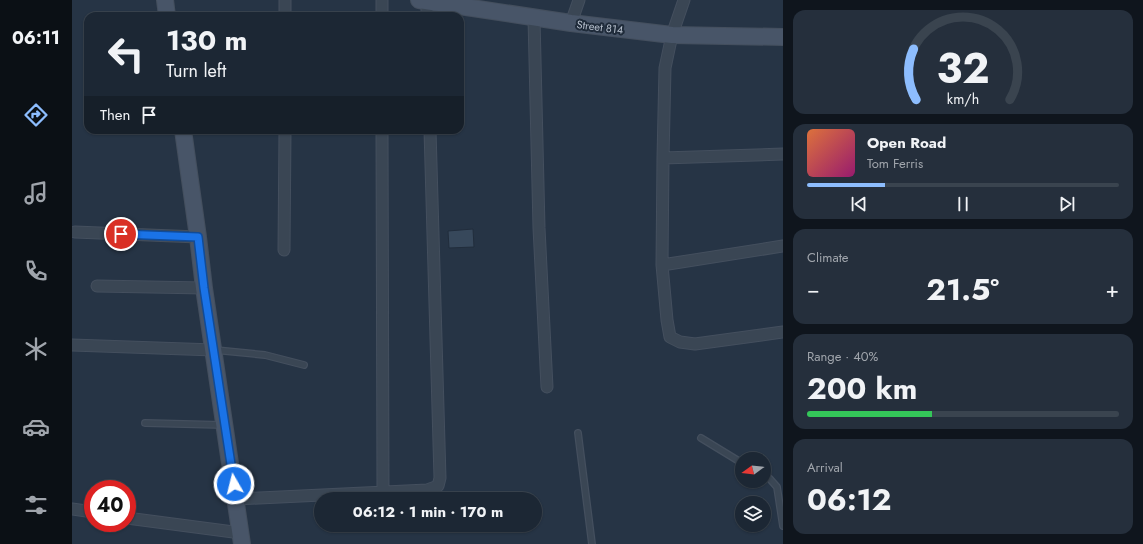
<!DOCTYPE html>
<html lang="en">
<head>
<meta charset="utf-8">
<style>
  :root { --surface:#1c2734; --page:#252f3c; --text:#f1f3f6; --muted:#a0a5ac; --line:#3a444f; --accent:#8dbdfe }
  body { margin:0; font-family:Jost,sans-serif; background:var(--page); color:var(--text); height:100vh; display:flex; flex-direction:column; font-size:15px; white-space:nowrap }
  * { box-sizing:border-box; margin:0 }
  p { font-size:13px; color:var(--muted) }
  .icon { flex:none; width:22px; height:22px; fill:none; stroke:currentColor; stroke-width:2; stroke-linecap:round; stroke-linejoin:round }
  .map { position:relative; flex:1; overflow:hidden }
  .side { display:flex; flex-direction:column; gap:10px; padding:10px; background:#0f151d; width:360px }
  .side>* { flex:none }
  .guide { position:absolute; left:12px; top:12px; width:380px; height:122px; border-radius:12px; box-shadow:0 1px 3px #0004,0 0 0 1px var(--line); background:#1c2734; color:var(--text); overflow:hidden }
  .needle { width:26px; rotate:255deg }
  .controls { position:absolute; left:663px; top:452px; display:grid; gap:8px }
  .controls a { display:grid; place-items:center; width:36px; height:36px; border-radius:50%; background:var(--surface); box-shadow:0 1px 3px #0004,0 0 0 1px var(--line); font-size:20px }
  .speed { position:absolute; left:12px; top:480px; display:flex; gap:8px; font-size:20px; font-weight:700; text-align:center }
  .speed>* { display:grid; place-content:center; width:52px; height:52px; border-radius:50%; background:var(--surface); box-shadow:0 1px 3px #0004,0 0 0 1px var(--line); line-height:1 }
  .speed .limit { border:6px solid #d22; background:#fff; color:#111 }
  .pin { position:absolute; display:grid; place-items:center; width:34px; height:34px; color:#fff; margin:-17px; border:2px solid #fff; border-radius:50%; box-shadow:0 1px 4px #0007 }
  .me { position:absolute; width:44px; margin:-22px; rotate:352deg; stroke-linejoin:round; filter:drop-shadow(0 0 3px #0008) }
  .turn { display:flex; align-items:center; gap:14px; height:84px; padding:0 16px; font-size:18px }
  .turn .icon { width:52px; height:52px; stroke-width:2.5 }
  .turn b { display:block; font-size:28px; line-height:34px }
  .then { display:flex; align-items:center; height:38px; padding:0 16px; background:#0003; gap:8px; font-size:15px }
  .big { font-size:30px; font-weight:700; line-height:1.1 }
  .side .tile { flex:1; display:flex; flex-direction:column; justify-content:center; gap:6px; min-width:0; padding:0 14px; border-radius:12px; background:var(--page) }
  .side .dial { align-items:center; gap:0 }
  .dial svg { height:104px; overflow:visible; fill:none; stroke:var(--line); stroke-width:7; stroke-linecap:round; text-anchor:middle }
  .dial text { fill:var(--text); stroke:none }
  .song { display:flex; align-items:center; gap:12px }
  .cover { width:48px; height:48px; border-radius:6px; background:linear-gradient(135deg,hsl(20 70% 55%),hsl(320 70% 35%)) }
  .played { height:4px; border-radius:2px; background:linear-gradient(90deg,var(--accent) 25%,var(--line) 25%) }
  .keys { display:flex; justify-content:space-around; direction:ltr }
  .heat { display:flex; justify-content:space-between; align-items:center; font-size:22px; direction:ltr }
  .charge { height:6px; border-radius:3px; background:linear-gradient(90deg,#34c759 40%,var(--line) 0) }
  .trip { position:absolute; left:242px; top:492px; width:228px; height:40px; border-radius:20px; background:var(--surface); box-shadow:0 1px 3px #0004,0 0 0 1px var(--line); font-weight:700; line-height:40px; text-align:center }
  main { display:flex; flex:1; min-height:0 }
  .dock { display:flex; flex-direction:column; width:72px; justify-content:space-around; align-items:center; background:#0b1015; color:var(--muted) }
  .dock .icon { width:28px; height:28px }
  .dock .active { color:var(--accent) }
  .dock b { font-size:18px; color:var(--text) }
  .map>svg:first-child { display:block }
</style>
</head>
<body>
<main>
<nav class="dock">
<b>06:11</b>
<svg class="icon active" aria-label="directions" viewBox="0 0 24 24"><path d="M12 3l9 9-9 9-9-9zM9 14v-3h6M13 9l2 2-2 2"/></svg>
<svg class="icon" aria-label="music" viewBox="0 0 24 24"><path d="M9 18V5l10-2v13"/><circle cx="6" cy="18" r="3"/><circle cx="16" cy="16" r="3"/></svg>
<svg class="icon" aria-label="phone" viewBox="0 0 24 24"><path d="M5 4h4l2 5-3 2q2 4 5 5l2-3 5 2v4C11 20 4 13 5 4z"/></svg>
<svg class="icon" aria-label="climate" viewBox="0 0 24 24"><path d="M12 3v18M4 7l16 10M4 17L20 7"/></svg>
<svg class="icon" aria-label="car" viewBox="0 0 24 24"><path d="M5 17H2v-5l4-1 3-4h7l3 4 3 1v5h-3M9 17h6M6 11h13"/><circle cx="7" cy="17" r="2"/><circle cx="17" cy="17" r="2"/></svg>
<svg class="icon" aria-label="filters" viewBox="0 0 24 24"><path d="M4 7h16M4 17h16"/><circle cx="9" cy="7" r="2"/><circle cx="15" cy="17" r="2"/></svg>
</nav>
<div class="map">
<svg width="711" height="544" viewBox="0 0 711 544">
  <rect width="100%" height="100%" fill="#263445"/>
  <path fill="#37485b" stroke="#212d3c" d="M401 229 402 247 377 248 376 231Z"/>
  <g fill="none" stroke-linecap="round" stroke-linejoin="round">
    <defs>
      <path id="lane" d="M143 350 193 355 232 365
        M73 423 151 425
        M506 433 520 544
        M629 438 670 463
        M692 476 697 478 705 487 711 526"/>
      <path id="street" d="M310 0V16
        M612 0 600 35 593 68 591 158 590 265 595 320 598 337 608 342 623 344 711 332
        M355 1V16
        M213 16V0
        M462 18 467 228 475 387
        M499 23 507 0
        M310 130 311 493
        M591 158 711 154
        M3 232 126 237
        M212 250 213 130
        M590 265 711 246
        M25 286 132 288
        M0 345 142 350
        M164 499 355 490 366 486 368 478 358 130
        M0 509 21 512
        M55 518 169 533"/>
      <path id="secondary" d="M93 0 95 16
        M347 0 499 23 600 35 711 37
        M111 130 126 237 132 288 170 544"/>
    </defs>
    <use href="#lane" stroke="#444f5e" stroke-width="8"/>
    <use href="#street" stroke="#444f5e" stroke-width="13"/>
    <use href="#secondary" stroke="#444f5e" stroke-width="18"/>
    <use href="#lane" stroke="#3a4654" stroke-width="5.5"/>
    <use href="#street" stroke="#3a4654" stroke-width="11"/>
    <use href="#secondary" stroke="#485568" stroke-width="16"/>
  </g>
  <g fill="none" stroke-linecap="round" stroke-linejoin="round">
    <defs>
      <path id="route" d="M49 234 126 237 132 288 162 484"/>
    </defs>
    <use href="#route" stroke="#114b97" stroke-width="10"/>
    <use href="#route" stroke="#1a73e8" stroke-width="7"/>
  </g>
  <g text-anchor="middle" dominant-baseline="central" stroke-width="4" stroke-linejoin="round" paint-order="stroke">
    <g font-size="11" fill="#b8c1ce" stroke="#1f2b3a">
      <text transform="translate(528 27) rotate(7)">Street 814</text>
    </g>
  </g>
</svg>
<div class="controls">
<a><svg class="needle" viewBox="-14 -14 28 28"><path d="M0-13l5 13h-10z" fill="#e53935"/><path d="M0 13l5-13h-10z" fill="#a0a5ac"/></svg></a>
<a><svg class="icon" aria-label="layers" viewBox="0 0 24 24"><path d="M12 4l9 5-9 5-9-5zM3 14l9 5 9-5"/></svg></a>
</div>
<div class="speed"><div class="limit">40</div></div>
<div class="pin" style="left:49px;top:234px;background:#d93025"><svg class="icon" aria-label="arrive" viewBox="0 0 24 24"><path d="M6 21V4h12l-3 4 3 4H6"/></svg></div>
<svg class="me" style="left:162px;top:484px" viewBox="-20 -20 40 40"><circle r="17" fill="#1a73e8" stroke="#fff" stroke-width="3"/><path d="M0-11L8 9 0 5-8 9z" fill="#fff"/></svg>
<div class="trip">06:12 · 1 min · 170 m</div>
<div class="guide">
<div class="turn"><svg class="icon" aria-label="left" viewBox="0 0 24 24"><path d="M17 20v-9H6M10 6l-5 5 5 5"/></svg><div><b>130 m</b>Turn left</div></div>
<div class="then">Then<svg class="icon" aria-label="arrive" viewBox="0 0 24 24"><path d="M6 21V4h12l-3 4 3 4H6"/></svg></div>
</div>
</div>
<section class="side">
<div class="tile dial"><svg viewBox="0 0 100 80">
<path d="M14 69A42 42 0 1 1 86 69"/>
<path d="M14 69A42 42 0 0 1 12 30" stroke="#8dbdfe"/>
<text x="50" y="56" font-size="32" font-weight="700">32</text>
<text x="50" y="72" font-size="11">km/h</text>
</svg></div>
<div class="tile">
<div class="song"><i class="cover"></i><div><b>Open Road</b><p>Tom Ferris</p></div></div>
<div class="played"></div>
<div class="keys"><svg class="icon" aria-label="previous" viewBox="0 0 24 24"><path d="M18 5L8 12l10 7zM5 5v14"/></svg><svg class="icon" aria-label="pause" viewBox="0 0 24 24"><path d="M8 5v14M16 5v14"/></svg><svg class="icon" aria-label="next" viewBox="0 0 24 24"><path d="M6 5l10 7-10 7zM19 5v14"/></svg></div>
</div>
<div class="tile"><p>Climate</p>
<div class="heat"><a>−</a><b class="big">21.5°</b><a>+</a></div>
</div>
<div class="tile"><p>Range · 40%</p><b class="big">200 km</b><div class="charge"></div></div>
<div class="tile"><p>Arrival</p><b class="big">06:12</b></div>
</section>
</main>
</body>
</html>
